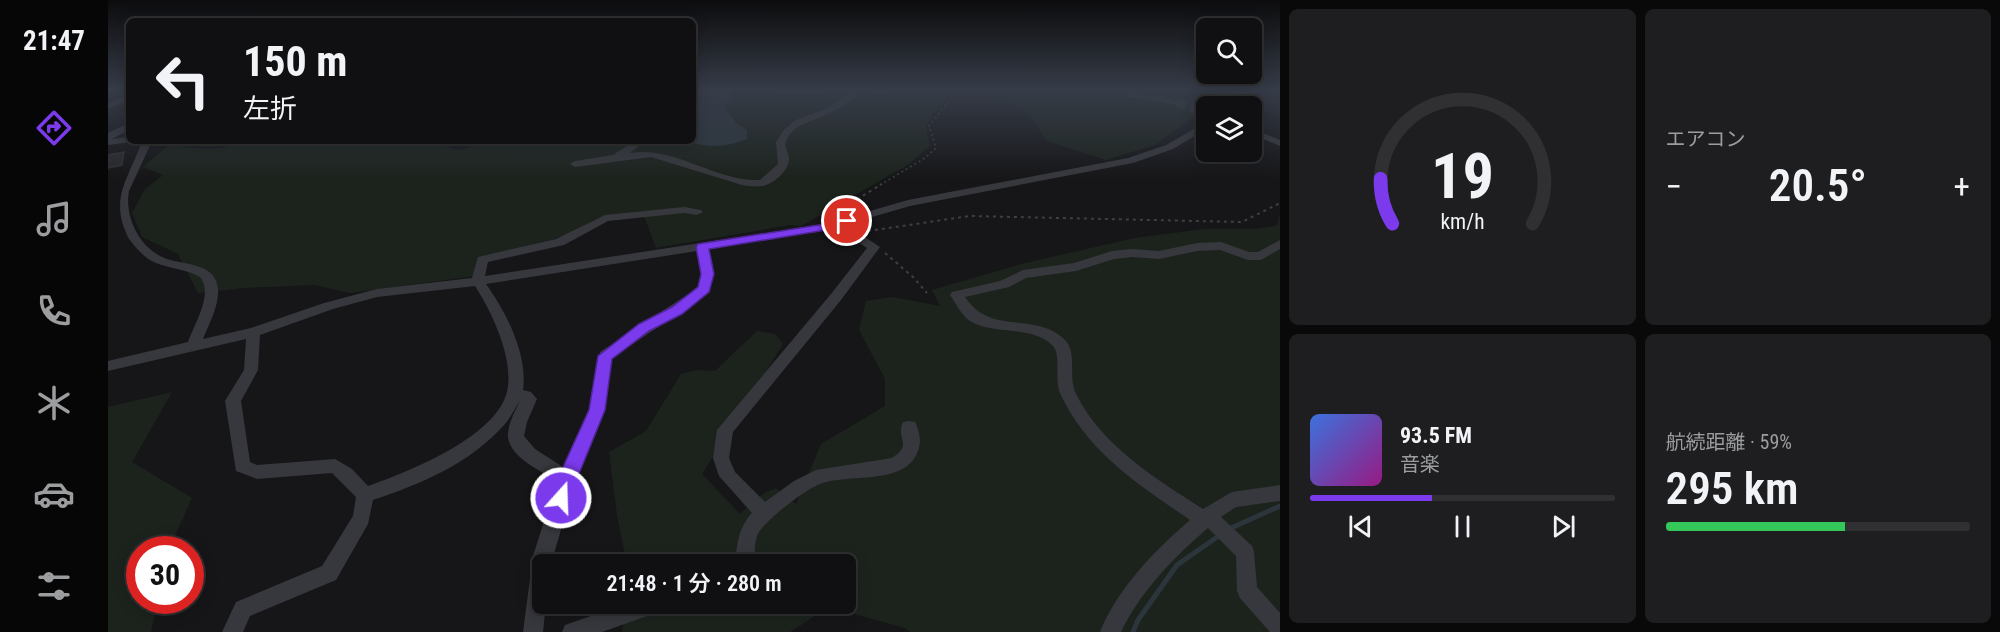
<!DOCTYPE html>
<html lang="ja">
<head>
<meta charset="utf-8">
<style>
  :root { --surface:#101012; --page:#1e1e20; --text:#f1f3f6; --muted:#9c9d9f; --line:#303032; --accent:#7c3aed }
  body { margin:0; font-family:"Roboto Condensed","Noto Sans JP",sans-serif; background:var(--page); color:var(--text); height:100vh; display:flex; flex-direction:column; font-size:22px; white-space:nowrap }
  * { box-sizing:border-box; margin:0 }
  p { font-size:20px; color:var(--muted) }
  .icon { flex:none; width:33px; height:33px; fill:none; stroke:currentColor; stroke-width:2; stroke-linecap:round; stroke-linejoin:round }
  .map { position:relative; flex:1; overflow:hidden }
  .details { display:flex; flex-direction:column; gap:9px; padding:9px; background:#09090a; width:720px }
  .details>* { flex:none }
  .guide { position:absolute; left:18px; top:18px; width:570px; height:126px; border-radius:9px; box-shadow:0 3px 15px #0003,0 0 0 2px var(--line); background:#101012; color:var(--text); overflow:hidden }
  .controls { position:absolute; left:1088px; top:18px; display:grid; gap:12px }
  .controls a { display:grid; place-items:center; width:66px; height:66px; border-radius:9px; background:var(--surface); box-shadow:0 3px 15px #0003,0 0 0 2px var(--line); font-size:30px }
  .speed { position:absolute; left:18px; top:536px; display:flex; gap:12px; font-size:30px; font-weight:700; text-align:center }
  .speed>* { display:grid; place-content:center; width:78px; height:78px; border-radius:50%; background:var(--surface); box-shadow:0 3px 15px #0003,0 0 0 2px var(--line); line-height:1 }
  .speed .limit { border:9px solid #d22; background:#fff; color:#111 }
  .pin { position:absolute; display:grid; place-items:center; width:51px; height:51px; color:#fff; margin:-26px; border:3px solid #fff; border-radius:50%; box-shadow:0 2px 6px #0007 }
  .me { position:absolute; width:66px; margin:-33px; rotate:20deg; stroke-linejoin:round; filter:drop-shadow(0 0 4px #0008) }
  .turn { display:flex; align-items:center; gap:21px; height:126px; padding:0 18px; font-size:27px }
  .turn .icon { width:78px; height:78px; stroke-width:2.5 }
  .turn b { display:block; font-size:42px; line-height:51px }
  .big { font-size:45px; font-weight:600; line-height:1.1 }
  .details .tile { flex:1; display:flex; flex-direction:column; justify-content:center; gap:9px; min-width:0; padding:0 21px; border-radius:9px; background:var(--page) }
  .details .dial { align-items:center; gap:0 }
  .dial svg { height:156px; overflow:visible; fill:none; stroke:var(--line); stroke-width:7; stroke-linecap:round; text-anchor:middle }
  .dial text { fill:var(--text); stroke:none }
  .song { display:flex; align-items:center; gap:18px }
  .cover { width:72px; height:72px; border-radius:9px; background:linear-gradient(135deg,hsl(220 70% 55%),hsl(310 70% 35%)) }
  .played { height:6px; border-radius:3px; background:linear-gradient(90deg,var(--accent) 40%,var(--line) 40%) }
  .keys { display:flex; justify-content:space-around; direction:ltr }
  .heat { display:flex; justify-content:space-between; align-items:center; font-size:33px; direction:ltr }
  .charge { height:9px; border-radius:4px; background:linear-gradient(90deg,#34c759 59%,var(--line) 0) }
  .details .tiles { flex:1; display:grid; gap:9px; grid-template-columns:repeat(2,1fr) }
  .trip { position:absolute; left:424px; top:554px; width:324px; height:60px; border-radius:9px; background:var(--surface); box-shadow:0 3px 15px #0003,0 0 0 2px var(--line); font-weight:600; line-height:60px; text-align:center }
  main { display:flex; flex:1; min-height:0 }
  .menu { display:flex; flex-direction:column; width:108px; justify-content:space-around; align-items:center; background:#060607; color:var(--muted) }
  .menu .icon { width:42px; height:42px }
  .menu .selected { color:var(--accent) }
  .menu b { font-size:27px; color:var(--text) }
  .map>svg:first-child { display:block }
</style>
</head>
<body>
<main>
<nav class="menu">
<b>21:47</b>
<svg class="icon selected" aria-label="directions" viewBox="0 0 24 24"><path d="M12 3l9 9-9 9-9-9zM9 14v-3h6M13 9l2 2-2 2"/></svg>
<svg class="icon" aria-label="music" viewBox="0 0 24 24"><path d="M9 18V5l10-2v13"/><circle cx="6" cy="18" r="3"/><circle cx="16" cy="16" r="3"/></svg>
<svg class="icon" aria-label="phone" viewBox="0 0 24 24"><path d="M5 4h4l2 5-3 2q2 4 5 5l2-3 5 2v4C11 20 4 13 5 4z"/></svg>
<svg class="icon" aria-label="climate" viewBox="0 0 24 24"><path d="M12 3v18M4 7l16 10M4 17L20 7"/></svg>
<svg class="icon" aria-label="car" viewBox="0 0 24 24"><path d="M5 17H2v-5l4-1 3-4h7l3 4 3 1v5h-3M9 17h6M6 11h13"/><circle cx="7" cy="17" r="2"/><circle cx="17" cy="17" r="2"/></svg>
<svg class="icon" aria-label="filters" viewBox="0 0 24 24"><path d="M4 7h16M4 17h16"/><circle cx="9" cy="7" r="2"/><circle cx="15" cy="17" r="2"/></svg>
</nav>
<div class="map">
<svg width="1172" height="632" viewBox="0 0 1172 632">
  <rect width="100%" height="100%" fill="#161618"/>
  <path fill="#1c231d" d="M585 90H1087L1105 103 1047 145 998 160 939 141 916 108 881 96 847 91 831 105 818 126 822 146 801 164 693 226 682 225 548 248 534 211 485 220 466 232 449 238 373 258 368 276 242 293 207 285 135 288 90 293 70 254 34 237 24 213 37 189 55 175 35 167 61 145C83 147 113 154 132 141H315L352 150 379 141H585Z
    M1172 215V632H802L797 628 721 607 682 632H514L517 603H738V564H519L509 515 501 452 538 431 573 374 589 370 607 371 649 331 667 334 675 344 594 474 632 514 656 493 668 488 688 504 713 444 777 406V379L751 330 758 301 784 297 832 306 824 290 913 264 1027 238 1096 229H1147L1168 226Z
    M64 392 24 462 84 498 61 549H32V600H50L43 632H0V407Z"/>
  <path fill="#2c353c" d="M592 90H625V97L616 107 628 123 639 130V139C619 147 600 149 580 141H585V92Z"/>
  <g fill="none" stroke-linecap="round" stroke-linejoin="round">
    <path stroke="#2c353c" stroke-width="5" d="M1121 529 1172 506
      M1025 632 1030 620 1069 565 1112 535"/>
  </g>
  <path fill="#29292c" stroke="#303034" stroke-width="1.5" d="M16 152 14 165 0 168V155Z"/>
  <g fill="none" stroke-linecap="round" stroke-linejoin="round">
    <path stroke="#333438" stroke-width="10" stroke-dasharray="10 4.5" stroke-linecap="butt" d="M1069 102 1098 113"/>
    <path stroke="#3d3f44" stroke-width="1.5" stroke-dasharray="2 3" stroke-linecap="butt" d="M772 185 817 158 828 148 821 126 843 98"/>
    <path stroke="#3d3f44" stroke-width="2" stroke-dasharray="3 4" stroke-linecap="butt" d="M725 214 774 184
      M760 231 862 216 1134 222 1172 203
      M777 253 805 277 819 293"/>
    <path fill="#37383d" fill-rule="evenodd" d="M664 90H718L714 93H668Z
      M747 90H759C748 98 735 107 722 113 706 122 682 123 677 145 678 149 681 155 681 159 681 171 664 185 654 186 647 187 640 186 634 185L543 157 467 167 462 164 467 161 505 155 526 141H537L522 153C568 146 607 182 652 180L670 164 668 142 676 130 686 121 717 109Z
      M761 90H789L776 95Z
      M1001 90 1053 96 1073 102 1069 105 1021 97Z
      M1132 90H1141L1124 106H1115Z
      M21 94V100L0 109V103Z
      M1098 122V129L1065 149 1025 163 802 206 733 226 746 230 772 247 733 300 625 432 621 458 627 472 657 502 686 481 708 470 784 458C806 444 787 439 795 422L801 421 807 422C812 433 814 443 809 453 796 486 739 473 712 484 698 489 653 523 649 536 646 545 647 555 647 564H627C629 545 630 528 644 513L611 476 605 458 609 430 723 294 759 248 738 235 720 230 600 249 605 274 602 292 504 358 497 410 468 478 443 564H435V603H438L435 632H415L425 556 449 481C433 471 398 456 400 433 401 422 407 411 412 401 407 408 403 417 397 424 363 463 313 484 265 500L260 524 228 580 142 616 135 632H114L128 602 214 566 245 516 248 497 224 473 149 479 128 471 117 401 136 370 138 339 0 371V361L80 342C86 325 106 293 92 277 78 269 63 269 48 263 37 259 28 248 21 239 0 198 21 179 34 141H44L21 191C16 217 32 250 59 259 77 265 109 263 110 290 111 306 101 324 95 339L143 328 216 303 269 289 364 278 370 257 448 239 497 215 576 207 593 210 595 212 589 215 576 213 500 221 456 245 380 262 377 276 717 224 800 200 1020 158 1058 145ZM589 251 593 274 591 287 492 352 481 410 455 467 427 449 416 436 419 422 429 399 423 392 415 390C420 354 398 312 378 284ZM367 286C384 312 410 366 397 398 380 440 300 472 260 486L244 469 227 459 149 465 142 462 133 401 150 370 152 335 225 309 269 297Z
      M21 123V130L4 139 21 137V141L24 142 0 145V133Z
      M1143 128 1172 140V146L1143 134Z
      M1172 240V249L1153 260H1140L1112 250 1089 251 1051 259 1024 257 1006 259 968 271 918 278 901 287 857 297C883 336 923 311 955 338 971 352 959 376 968 394 995 447 1047 478 1095 509L1124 492 1172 485V501L1128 507 1113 517 1144 546 1146 552 1149 587 1172 613V632H1162L1132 598 1129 591 1128 556 1100 528C1066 557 1032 592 1013 632H992C1010 588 1046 551 1082 520 1031 485 979 452 952 393 946 379 954 354 944 345 922 324 887 336 862 321 853 315 848 303 842 295L844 292 892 281 915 270 966 263 1004 251 1024 249 1051 251 1089 243 1113 242 1141 252H1150Z
      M520 603H559L556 610 494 632H454L457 625Z"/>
  </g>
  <linearGradient id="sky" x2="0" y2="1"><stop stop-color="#0c0c0d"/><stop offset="0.5" stop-color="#363c48"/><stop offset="1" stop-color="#363c48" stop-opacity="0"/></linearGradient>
  <rect width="1172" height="179" fill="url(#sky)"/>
  <path fill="#7c3aed" stroke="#51269a" stroke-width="1.5" d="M739 217 743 218V223L718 230 601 249 606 274 601 292 574 314 541 331 504 359 497 410 459 503 453 506 446 503 444 498 450 478 481 410 490 356 531 324 564 307 590 287 593 274 588 247 590 244 717 224Z"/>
</svg>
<div class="controls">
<a><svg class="icon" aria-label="search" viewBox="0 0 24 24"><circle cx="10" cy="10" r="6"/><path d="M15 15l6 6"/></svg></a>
<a><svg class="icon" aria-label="layers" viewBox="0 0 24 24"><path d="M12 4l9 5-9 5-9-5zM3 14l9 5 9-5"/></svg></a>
</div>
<div class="speed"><div class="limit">30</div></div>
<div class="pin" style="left:739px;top:221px;background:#d93025"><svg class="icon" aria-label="arrive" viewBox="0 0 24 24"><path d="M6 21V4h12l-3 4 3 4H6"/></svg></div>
<svg class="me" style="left:453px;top:498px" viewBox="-20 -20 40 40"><circle r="17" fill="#7c3aed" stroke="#fff" stroke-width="3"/><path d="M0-11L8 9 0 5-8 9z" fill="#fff"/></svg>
<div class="trip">21:48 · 1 分 · 280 m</div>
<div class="guide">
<div class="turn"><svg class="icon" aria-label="left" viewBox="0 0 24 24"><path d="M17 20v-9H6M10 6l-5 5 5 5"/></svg><div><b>150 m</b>左折</div></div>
</div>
</div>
<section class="details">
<div class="tiles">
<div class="tile dial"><svg viewBox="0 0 100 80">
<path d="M14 69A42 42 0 1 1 86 69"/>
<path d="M14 69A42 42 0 0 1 8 46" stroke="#7c3aed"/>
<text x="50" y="56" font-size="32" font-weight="700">19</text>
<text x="50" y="72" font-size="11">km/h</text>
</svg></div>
<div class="tile"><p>エアコン</p>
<div class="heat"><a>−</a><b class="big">20.5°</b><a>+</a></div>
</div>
<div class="tile">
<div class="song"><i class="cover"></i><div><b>93.5 FM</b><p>音楽</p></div></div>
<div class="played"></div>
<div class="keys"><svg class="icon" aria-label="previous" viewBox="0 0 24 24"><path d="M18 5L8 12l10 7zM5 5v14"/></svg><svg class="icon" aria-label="pause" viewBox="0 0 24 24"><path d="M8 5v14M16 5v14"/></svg><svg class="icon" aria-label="next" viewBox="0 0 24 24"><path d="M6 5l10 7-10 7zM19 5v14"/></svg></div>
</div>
<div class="tile"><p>航続距離 · 59%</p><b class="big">295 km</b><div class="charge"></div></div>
</div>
</section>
</main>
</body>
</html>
